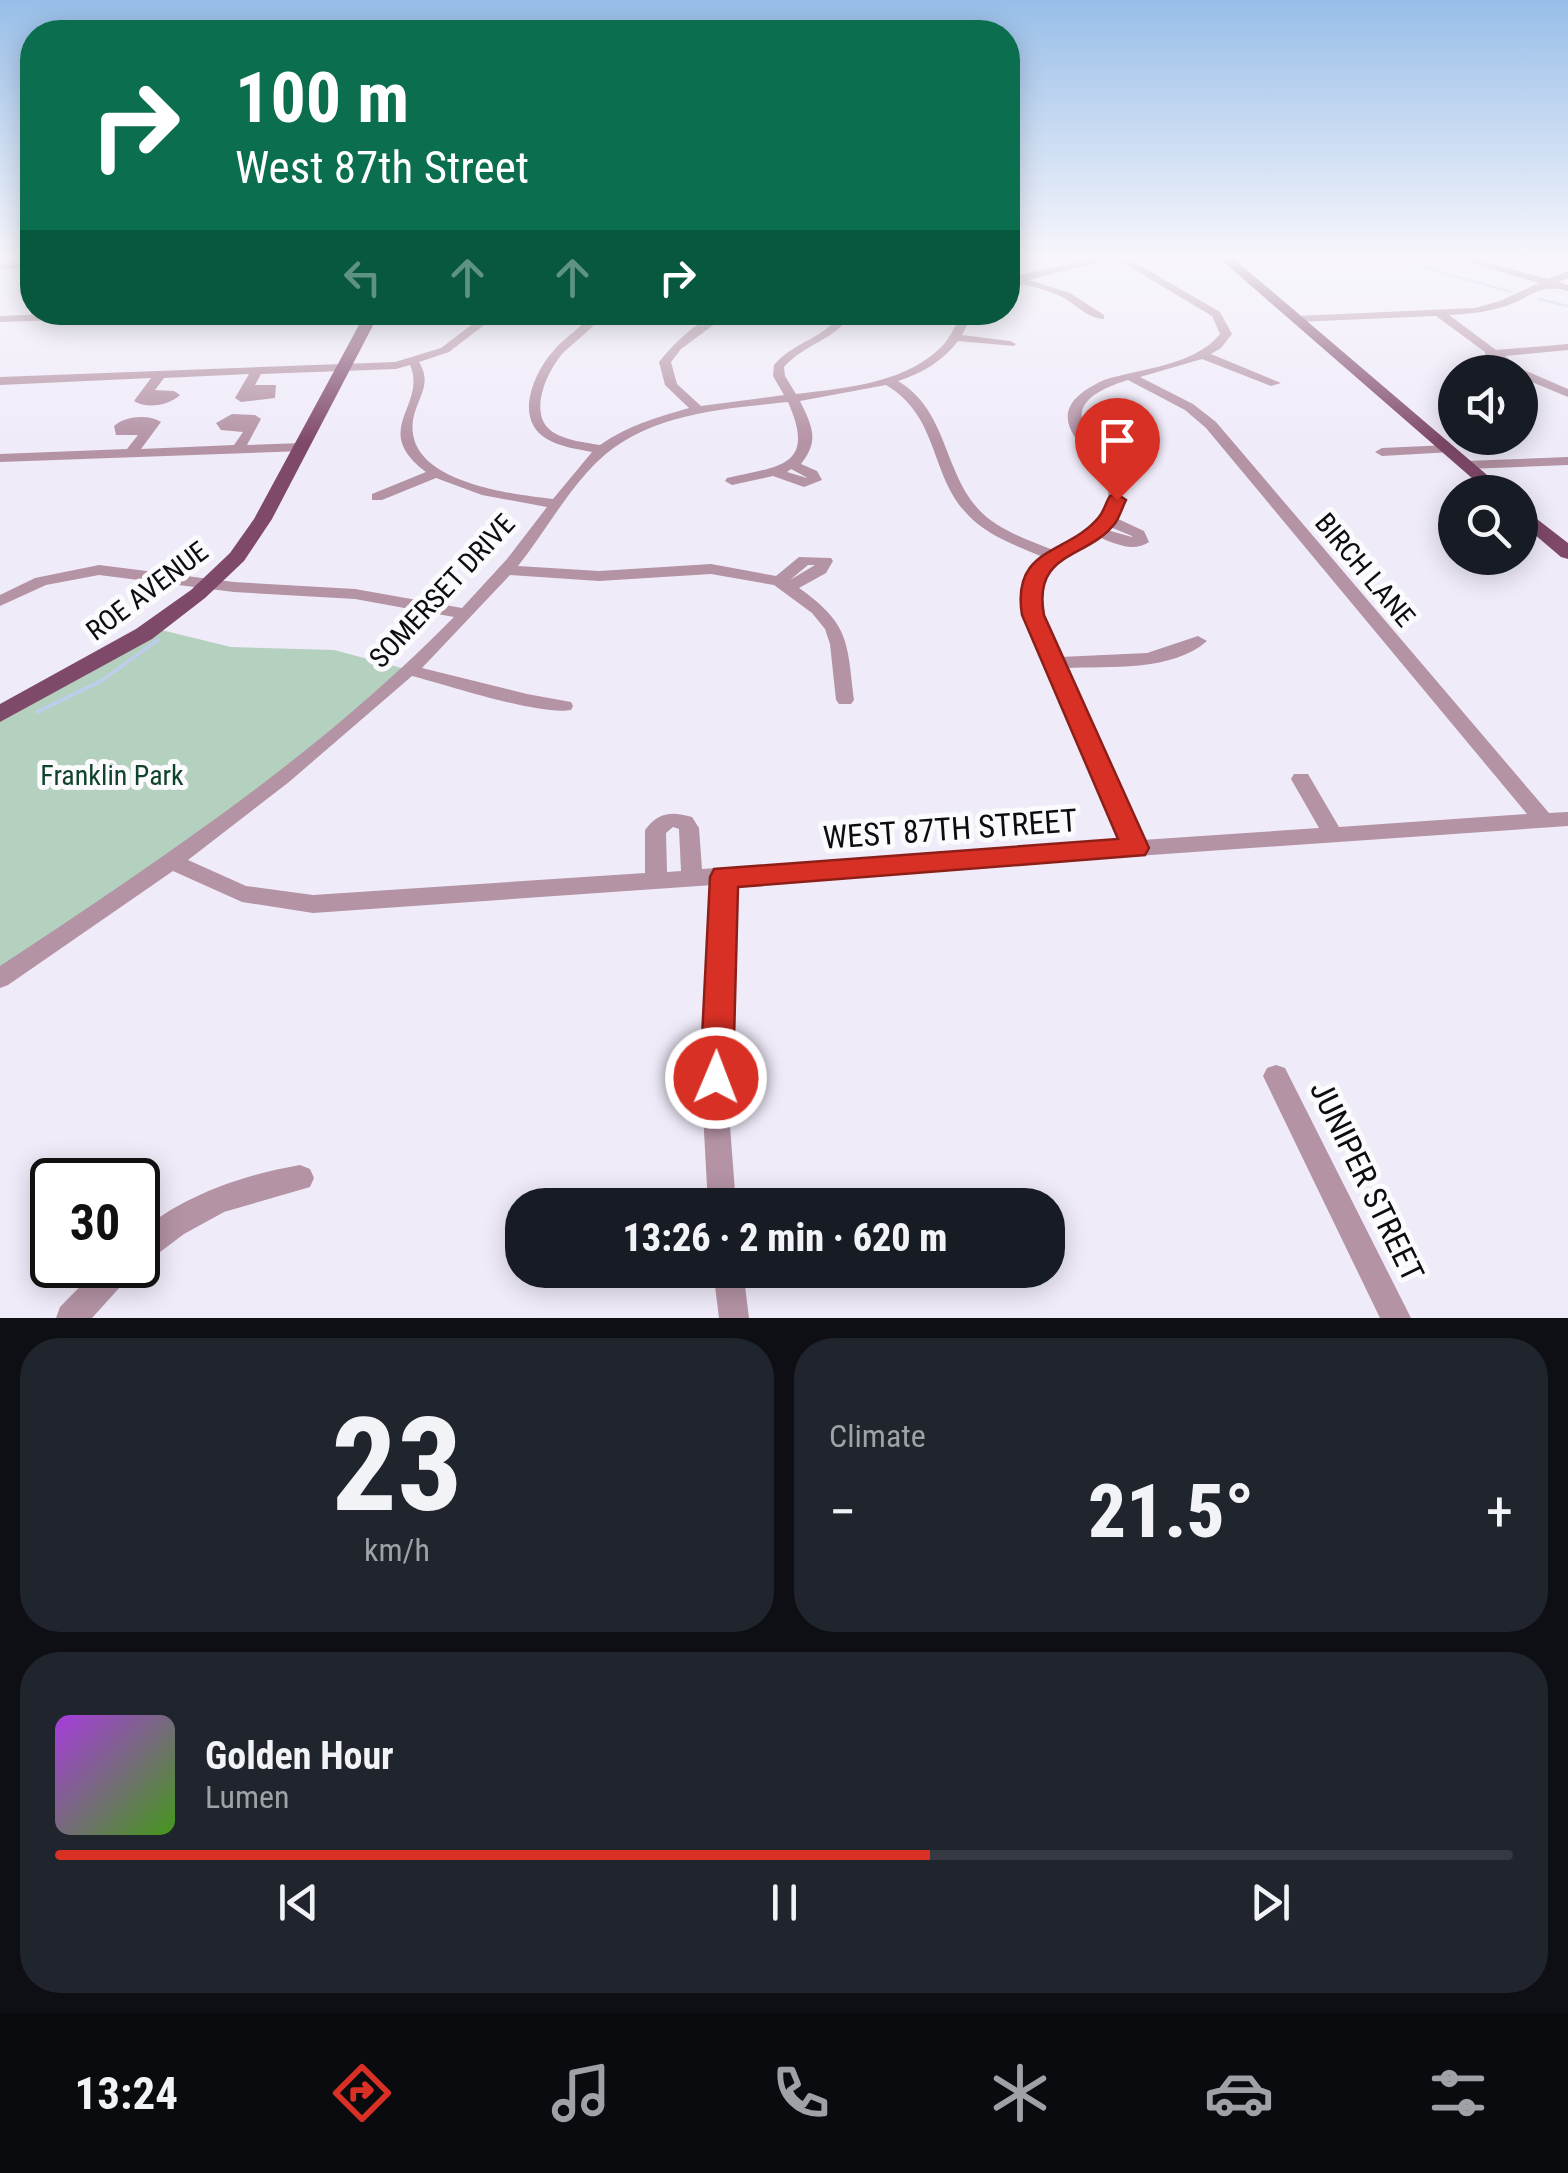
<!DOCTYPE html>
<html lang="en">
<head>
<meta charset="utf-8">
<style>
  :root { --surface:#171b24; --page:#20242c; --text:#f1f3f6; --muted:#9ea1a6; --line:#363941; --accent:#d93025 }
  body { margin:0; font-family:"Roboto Condensed",sans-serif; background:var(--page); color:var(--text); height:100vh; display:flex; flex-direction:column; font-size:38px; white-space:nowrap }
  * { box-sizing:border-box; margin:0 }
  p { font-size:32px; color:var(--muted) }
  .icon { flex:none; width:55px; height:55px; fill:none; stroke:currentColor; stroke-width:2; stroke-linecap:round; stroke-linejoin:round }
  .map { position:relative; height:1318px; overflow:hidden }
  .panel { display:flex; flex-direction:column; gap:20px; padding:20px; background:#0d0f14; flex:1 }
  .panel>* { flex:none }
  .top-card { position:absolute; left:20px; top:20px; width:1000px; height:305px; border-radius:40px; box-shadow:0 5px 25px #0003; background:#0b6e4f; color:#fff; overflow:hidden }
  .buttons { position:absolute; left:1438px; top:355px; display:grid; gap:20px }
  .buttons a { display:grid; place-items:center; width:100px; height:100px; border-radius:50%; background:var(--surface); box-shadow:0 5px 25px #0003; font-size:50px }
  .speed { position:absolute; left:30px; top:1158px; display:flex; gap:20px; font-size:50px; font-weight:700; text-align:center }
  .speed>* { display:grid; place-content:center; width:130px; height:130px; border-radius:50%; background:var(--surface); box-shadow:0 5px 25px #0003; line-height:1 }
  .speed .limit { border:5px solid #111; border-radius:15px; background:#fff; color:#111 }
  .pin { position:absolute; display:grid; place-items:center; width:85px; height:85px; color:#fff; margin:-102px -42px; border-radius:50% 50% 50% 0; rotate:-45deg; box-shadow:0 0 10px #0007 }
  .pin .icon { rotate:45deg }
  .me { position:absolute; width:110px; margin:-55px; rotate:1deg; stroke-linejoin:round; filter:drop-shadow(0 0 8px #0008) }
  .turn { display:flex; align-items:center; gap:35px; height:210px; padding:0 50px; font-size:45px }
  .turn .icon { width:130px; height:130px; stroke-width:2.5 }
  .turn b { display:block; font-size:70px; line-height:85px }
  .lanes { display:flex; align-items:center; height:95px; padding:0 50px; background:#0003; justify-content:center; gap:50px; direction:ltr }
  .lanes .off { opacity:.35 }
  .big { font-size:75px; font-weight:800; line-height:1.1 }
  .panel .widget { flex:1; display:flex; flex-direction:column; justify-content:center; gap:15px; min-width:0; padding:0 35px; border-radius:40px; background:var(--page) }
  .panel .dial { align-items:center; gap:0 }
  .dial b { font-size:130px; line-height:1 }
  .song { display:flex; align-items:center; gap:30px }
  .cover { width:120px; height:120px; border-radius:15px; background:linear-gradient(135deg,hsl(280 70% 55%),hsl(100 70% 35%)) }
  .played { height:10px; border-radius:5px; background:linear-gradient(90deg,var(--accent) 60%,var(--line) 60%) }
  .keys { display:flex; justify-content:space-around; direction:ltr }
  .heat { display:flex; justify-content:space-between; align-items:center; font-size:55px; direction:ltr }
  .panel .tiles { flex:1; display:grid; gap:20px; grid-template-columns:1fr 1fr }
  .widget:last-child { grid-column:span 2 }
  .trip { position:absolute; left:505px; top:1188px; width:560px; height:100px; border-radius:40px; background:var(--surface); box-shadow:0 5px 25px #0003; font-weight:800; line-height:100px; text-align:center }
  .tabs { display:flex; height:160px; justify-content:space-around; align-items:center; background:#090b0e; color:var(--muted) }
  .tabs .icon { width:70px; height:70px }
  .tabs .selected { color:var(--accent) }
  .tabs b { font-size:45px; color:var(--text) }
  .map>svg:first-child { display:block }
</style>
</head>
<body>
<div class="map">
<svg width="1568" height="1318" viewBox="0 0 1568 1318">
  <rect width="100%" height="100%" fill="#f0ebf9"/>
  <path fill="#b4d0bf" d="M153 628 231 647 334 650 409 670 375 702 0 978V714Z"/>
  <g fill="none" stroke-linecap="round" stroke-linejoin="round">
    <path stroke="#becde8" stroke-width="2.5" d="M1008 264 1018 271
      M1419 266 1511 292
      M1539 299 1568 306"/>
    <path stroke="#becde8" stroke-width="4" d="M37 712 101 681 158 640"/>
    <path fill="#b493a5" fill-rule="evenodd" d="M1096 258H1115L1029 280 1070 293 1104 315V319C1088 319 1076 304 1062 297 1047 290 1023 282 1008 285V279L1011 277Z
      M1115 258H1127L1220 312 1232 334 1221 348 1211 354 1281 383 1271 386 1202 359 1140 377 1193 404 1216 422 1549 813 1568 812V826L735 884 729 1113 736 1205H708L703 1113 713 885 313 913 242 902 173 871 8 985 0 988V966C159 861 321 753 454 617L355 599 234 592 99 575 46 585 0 606V595L35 578 99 565 234 582 355 589 462 608 507 559 547 507 482 495 436 478 382 500H372V494L426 472C369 429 428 406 410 365L396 369 261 374 255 385H276L275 398 241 402 235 398 249 374 164 378 155 390 174 391 180 395C168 406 147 409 134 401L151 378 0 385V377L395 362 441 348 474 323 444 320V316L482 318 489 312H501L449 352 419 362C433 385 417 397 413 420 404 482 510 494 553 499L592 452C578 449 560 447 547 439 513 420 534 372 554 350 566 336 582 328 593 312H604C593 329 578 339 564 352 549 368 530 407 547 427 559 440 583 442 600 445 627 426 657 417 689 408L665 385 659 362C675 342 705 312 731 312L681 349 671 362 677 384 701 406 784 395 773 376 774 365C793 342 826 338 842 312H853C836 340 804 344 784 367L785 376 796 394C843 388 900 384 937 351 949 341 955 326 963 312H974L962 335 1010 341 1016 344 1014 346 958 341C943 361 921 374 898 381 945 409 943 464 974 504 992 528 1026 539 1053 550 1071 540 1100 529 1107 508 1124 460 1013 422 1104 380 1142 368 1194 366 1220 334L1212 316ZM1128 380 1185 410 1206 428 1527 814 1339 827 1308 774H1294L1291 779 1319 828 1142 840 1065 668C1109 666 1172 672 1207 641L1198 636 1147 653 1060 657C1026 581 1028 580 1098 537 1114 543 1133 553 1149 542L1144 531 1116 518C1150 464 1014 415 1128 380ZM886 385C940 417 929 475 968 515 988 536 1017 546 1043 557 1024 575 1021 590 1025 615L1122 841 702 869 699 828 692 817C672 811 658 812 645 830V873L313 895 246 886 188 860 289 782 412 676C447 685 540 716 571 710L573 706 571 702 527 694 422 668 510 575 599 581 711 574 774 585 812 613 825 629 830 644 836 700 839 704H851L854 700C847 642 850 624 799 588L826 573 833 561 831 558 799 557 776 576 711 564 599 571 518 566C545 532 567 491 598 461 648 413 723 409 788 402 817 467 779 466 727 478L725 481 732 485 773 476 804 487 822 480 817 471 801 464C820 440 812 426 800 401ZM791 469 806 477 807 478 787 472ZM1110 527 1132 536V537L1107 530ZM808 565H815L790 580ZM673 827 679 829 681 871 667 872 666 833Z
      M1453 258H1470L1548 279 1568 271V278L1558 282 1568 285V291C1539 283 1532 297 1506 306 1487 312 1469 314 1449 315L1496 350 1568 344V350L1505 356 1524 370 1568 389V397L1520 377V372C1506 372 1499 359 1485 356V352L1436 316 1296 322 1291 319 1296 316 1475 308 1500 301 1539 283Z
      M32 262V268L0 269V263Z
      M98 312H213L208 315 0 322V316Z
      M232 414 255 415 261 419 247 445 302 443 309 447 302 451 0 462V454L127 449 138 435H116L114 426C125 416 149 414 161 422L141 449 234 445 243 432 221 430 216 423Z
      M1447 445 1452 446V452L1382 456 1375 452 1382 448Z
      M1568 457V465L1466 469 1459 465 1466 461Z
      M1276 1065 1285 1068 1411 1318H1380L1263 1076 1267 1068Z
      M300 1165 310 1169 314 1178 310 1187 224 1212 184 1234 148 1261 138 1266 137 1265 138 1233C184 1195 242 1175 300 1165Z
      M101 1265H136L131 1275 92 1318H56L60 1307Z
      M713 1270H743L749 1318H719Z"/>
    <path fill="#7f4969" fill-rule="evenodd" d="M1219 258H1233L1507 492H1488Z
      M366 312H380L272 519 244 561 205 598 152 639 0 722V704L136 629 191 590 230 553 254 519Z
      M1520 506 1568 543V559L1561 557 1520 522Z"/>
  </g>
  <linearGradient id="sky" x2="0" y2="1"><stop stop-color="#97bee8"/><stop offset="0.58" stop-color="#f8f6fc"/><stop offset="1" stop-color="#f8f6fc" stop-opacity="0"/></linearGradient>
  <rect width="1568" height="443" fill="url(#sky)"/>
  <path fill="#d93025" stroke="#8d1f18" stroke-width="2.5" d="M1117 494 1126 500C1123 506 1120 515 1116 522 1088 560 1032 550 1044 615L1149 848 1145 855 738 887 733 1078 728 1089 716 1093 705 1089 700 1078 710 877 714 869 1118 839 1022 615C1011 546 1068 555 1099 517 1104 511 1106 502 1110 496Z"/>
  <g text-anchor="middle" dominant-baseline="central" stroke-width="10" stroke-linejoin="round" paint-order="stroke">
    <g font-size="28" fill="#0e0c11" stroke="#fbfafd">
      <text transform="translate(1365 570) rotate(50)">BIRCH LANE</text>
      <text transform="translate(147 591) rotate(-37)">ROE AVENUE</text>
      <text transform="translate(442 591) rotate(-47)">SOMERSET DRIVE</text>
    </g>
    <g font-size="28" fill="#0f432a" stroke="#fbfafd">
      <text x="112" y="775">Franklin Park</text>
    </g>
    <g font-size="32" fill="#0e0c11" stroke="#fbfafd">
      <text transform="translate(950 829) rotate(-4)">WEST 87TH STREET</text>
      <text transform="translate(1367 1181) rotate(64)">JUNIPER STREET</text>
    </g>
  </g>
</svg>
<div class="buttons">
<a><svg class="icon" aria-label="sound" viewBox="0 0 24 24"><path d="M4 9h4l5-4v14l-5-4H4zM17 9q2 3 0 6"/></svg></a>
<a><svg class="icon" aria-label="search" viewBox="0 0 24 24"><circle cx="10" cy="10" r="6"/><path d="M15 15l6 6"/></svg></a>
</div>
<div class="speed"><div class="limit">30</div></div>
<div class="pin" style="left:1117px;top:500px;background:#d93025"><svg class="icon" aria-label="arrive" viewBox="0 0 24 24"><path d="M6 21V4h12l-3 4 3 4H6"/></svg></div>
<svg class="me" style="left:716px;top:1078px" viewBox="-20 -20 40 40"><circle r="17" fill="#d93025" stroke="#fff" stroke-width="3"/><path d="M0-11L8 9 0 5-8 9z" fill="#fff"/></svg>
<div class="trip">13:26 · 2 min · 620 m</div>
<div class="top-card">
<div class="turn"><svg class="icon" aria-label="right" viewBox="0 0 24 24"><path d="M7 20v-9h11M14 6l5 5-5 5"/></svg><div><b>100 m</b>West 87th Street</div></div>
<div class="lanes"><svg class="icon off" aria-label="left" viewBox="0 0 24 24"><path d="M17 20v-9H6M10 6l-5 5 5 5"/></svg><svg class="icon off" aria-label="ahead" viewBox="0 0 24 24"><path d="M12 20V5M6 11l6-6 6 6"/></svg><svg class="icon off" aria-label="ahead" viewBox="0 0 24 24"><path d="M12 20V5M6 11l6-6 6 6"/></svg><svg class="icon" aria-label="right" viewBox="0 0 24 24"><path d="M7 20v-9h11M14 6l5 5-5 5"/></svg></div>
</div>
</div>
<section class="panel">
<div class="tiles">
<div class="widget dial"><b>23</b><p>km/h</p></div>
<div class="widget"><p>Climate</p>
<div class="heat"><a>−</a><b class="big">21.5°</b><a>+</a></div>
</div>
<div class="widget">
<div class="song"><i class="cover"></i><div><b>Golden Hour</b><p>Lumen</p></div></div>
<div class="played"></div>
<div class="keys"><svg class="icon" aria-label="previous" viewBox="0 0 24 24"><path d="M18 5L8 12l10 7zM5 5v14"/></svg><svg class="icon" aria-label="pause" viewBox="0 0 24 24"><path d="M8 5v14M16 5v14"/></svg><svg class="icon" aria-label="next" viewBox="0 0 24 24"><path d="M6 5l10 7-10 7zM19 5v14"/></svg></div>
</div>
</div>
</section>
<nav class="tabs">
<b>13:24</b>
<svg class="icon selected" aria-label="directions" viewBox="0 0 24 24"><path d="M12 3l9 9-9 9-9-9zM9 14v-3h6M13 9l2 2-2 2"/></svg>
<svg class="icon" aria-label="music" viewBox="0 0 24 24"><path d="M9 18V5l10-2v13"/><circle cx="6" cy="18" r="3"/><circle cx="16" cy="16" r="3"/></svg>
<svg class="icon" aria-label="phone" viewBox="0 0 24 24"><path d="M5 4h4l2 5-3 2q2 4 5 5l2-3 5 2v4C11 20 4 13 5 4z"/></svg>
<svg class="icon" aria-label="climate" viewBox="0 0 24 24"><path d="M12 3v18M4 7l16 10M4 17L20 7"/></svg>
<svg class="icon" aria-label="car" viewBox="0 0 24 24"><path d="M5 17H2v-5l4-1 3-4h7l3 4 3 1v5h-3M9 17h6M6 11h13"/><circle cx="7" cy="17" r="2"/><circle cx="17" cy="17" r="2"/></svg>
<svg class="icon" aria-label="filters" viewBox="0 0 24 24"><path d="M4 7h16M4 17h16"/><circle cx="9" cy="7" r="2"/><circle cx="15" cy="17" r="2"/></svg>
</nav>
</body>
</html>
